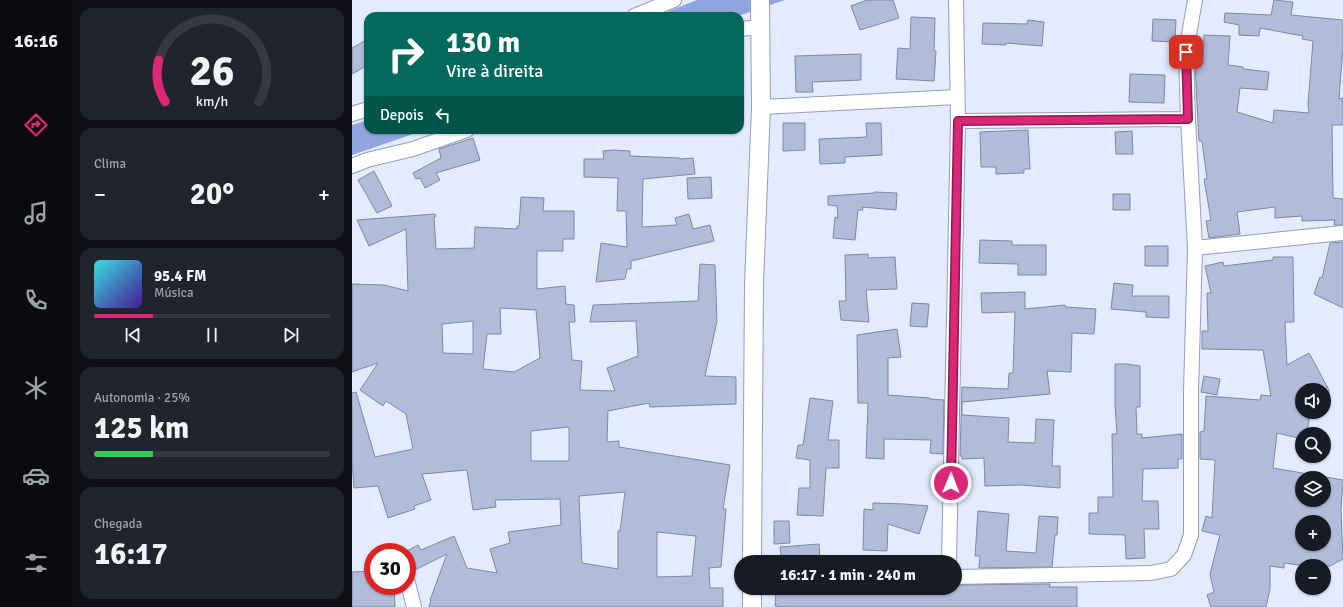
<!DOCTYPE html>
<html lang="pt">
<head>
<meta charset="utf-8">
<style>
  :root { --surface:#171b24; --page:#20242c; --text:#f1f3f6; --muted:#9ea1a6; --line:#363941; --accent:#db2777 }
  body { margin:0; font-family:Signika,sans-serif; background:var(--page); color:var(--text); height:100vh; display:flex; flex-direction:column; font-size:15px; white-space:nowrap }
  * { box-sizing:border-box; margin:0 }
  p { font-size:13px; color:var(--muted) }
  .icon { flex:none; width:22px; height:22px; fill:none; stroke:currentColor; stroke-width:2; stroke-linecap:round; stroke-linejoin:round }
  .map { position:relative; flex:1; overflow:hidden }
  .details { display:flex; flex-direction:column; gap:8px; padding:8px; background:#0d0f14; width:280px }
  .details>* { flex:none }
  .guide { position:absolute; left:12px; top:12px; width:380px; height:122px; border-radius:12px; box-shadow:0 1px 3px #0004; background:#00695c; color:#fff; overflow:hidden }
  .fabs { position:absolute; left:943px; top:383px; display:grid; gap:8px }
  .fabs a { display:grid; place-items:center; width:36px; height:36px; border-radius:50%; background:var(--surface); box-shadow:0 1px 3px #0004; font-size:20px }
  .speed { position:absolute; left:12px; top:543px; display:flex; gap:8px; font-size:20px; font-weight:700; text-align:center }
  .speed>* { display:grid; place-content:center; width:52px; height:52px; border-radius:50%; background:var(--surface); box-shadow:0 1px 3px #0004; line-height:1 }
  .speed .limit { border:6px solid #d22; background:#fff; color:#111 }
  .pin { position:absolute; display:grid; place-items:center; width:34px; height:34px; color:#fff; margin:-17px; border-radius:8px; box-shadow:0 2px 6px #0006 }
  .me { position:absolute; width:44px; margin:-22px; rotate:1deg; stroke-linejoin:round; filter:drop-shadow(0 0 3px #0008) }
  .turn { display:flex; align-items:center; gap:14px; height:84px; padding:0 16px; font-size:18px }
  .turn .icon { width:52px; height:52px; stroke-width:2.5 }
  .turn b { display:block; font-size:28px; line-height:34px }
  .then { display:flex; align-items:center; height:38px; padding:0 16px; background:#0003; gap:8px; font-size:15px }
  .big { font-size:30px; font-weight:700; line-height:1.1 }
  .details .widget { flex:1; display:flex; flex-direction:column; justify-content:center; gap:6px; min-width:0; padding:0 14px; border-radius:12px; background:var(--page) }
  .details .dial { align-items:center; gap:0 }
  .dial svg { height:104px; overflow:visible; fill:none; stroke:var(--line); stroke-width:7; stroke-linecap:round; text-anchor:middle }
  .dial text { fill:var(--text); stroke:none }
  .song { display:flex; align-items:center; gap:12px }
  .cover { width:48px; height:48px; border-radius:6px; background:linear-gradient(135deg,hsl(180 70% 55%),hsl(260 70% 35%)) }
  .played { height:4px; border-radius:2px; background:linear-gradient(90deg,var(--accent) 25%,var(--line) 25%) }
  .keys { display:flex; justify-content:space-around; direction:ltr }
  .heat { display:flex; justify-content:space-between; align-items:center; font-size:22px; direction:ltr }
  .charge { height:6px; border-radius:3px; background:linear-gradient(90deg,#34c759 25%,var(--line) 0) }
  .trip { position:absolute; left:382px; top:555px; width:228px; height:40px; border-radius:20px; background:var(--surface); box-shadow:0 1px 3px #0004; font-weight:700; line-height:40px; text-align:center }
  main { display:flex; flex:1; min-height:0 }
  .menu { display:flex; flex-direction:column; width:72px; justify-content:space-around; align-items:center; background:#090b0e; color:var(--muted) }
  .menu .icon { width:28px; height:28px }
  .menu .current { color:var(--accent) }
  .menu b { font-size:18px; color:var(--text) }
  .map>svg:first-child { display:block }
</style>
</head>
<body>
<main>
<nav class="menu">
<b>16:16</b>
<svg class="icon current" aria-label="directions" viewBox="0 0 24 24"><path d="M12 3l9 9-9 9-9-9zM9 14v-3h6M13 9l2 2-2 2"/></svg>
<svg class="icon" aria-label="music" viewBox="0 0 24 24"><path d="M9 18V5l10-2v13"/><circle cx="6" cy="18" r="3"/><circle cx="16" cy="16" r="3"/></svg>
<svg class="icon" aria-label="phone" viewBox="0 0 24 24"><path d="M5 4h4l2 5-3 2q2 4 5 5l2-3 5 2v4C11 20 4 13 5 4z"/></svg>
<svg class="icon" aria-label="climate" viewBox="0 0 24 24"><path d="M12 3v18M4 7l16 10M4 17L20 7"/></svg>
<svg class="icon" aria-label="car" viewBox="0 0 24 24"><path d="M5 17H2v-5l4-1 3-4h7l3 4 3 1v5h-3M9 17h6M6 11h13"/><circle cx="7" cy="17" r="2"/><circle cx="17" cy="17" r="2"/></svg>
<svg class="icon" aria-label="filters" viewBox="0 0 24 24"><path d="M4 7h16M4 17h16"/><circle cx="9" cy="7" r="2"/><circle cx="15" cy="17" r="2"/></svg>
</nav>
<section class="details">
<div class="widget dial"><svg viewBox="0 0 100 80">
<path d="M14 69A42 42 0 1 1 86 69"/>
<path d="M14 69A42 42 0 0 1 9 37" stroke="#db2777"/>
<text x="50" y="56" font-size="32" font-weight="700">26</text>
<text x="50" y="72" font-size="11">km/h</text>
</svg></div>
<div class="widget"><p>Clima</p>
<div class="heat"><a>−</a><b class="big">20°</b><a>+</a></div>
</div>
<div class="widget">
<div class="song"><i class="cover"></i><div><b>95.4 FM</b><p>Música</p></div></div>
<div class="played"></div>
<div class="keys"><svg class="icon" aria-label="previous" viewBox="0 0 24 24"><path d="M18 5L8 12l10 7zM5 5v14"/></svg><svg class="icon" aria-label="pause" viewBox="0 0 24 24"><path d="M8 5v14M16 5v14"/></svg><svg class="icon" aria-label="next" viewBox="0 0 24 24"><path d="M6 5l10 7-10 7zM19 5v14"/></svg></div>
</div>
<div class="widget"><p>Autonomia · 25%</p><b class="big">125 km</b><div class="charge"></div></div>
<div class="widget"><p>Chegada</p><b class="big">16:17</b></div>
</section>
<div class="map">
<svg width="991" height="607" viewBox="0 0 991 607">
  <rect width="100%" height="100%" fill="#e3ebfe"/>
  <path fill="#90a5dd" d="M345 0H433L386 16H305Z
    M16 120V130H73L0 155V125Z"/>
  <path fill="#b0bcda" stroke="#7d88a5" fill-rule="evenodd" d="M515 0H541L547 18 508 30 499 6Z
    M922 0 941 2 939 15 991 20V47L987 99 991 98V125H980L981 198 991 199V225H982L983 220 950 221V216L923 218V207L885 212 888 234 857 238 854 221 859 220 852 179H855L850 141H847L843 63 851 64 852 35 878 36 876 65 891 67V69L917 72 915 90 888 88 885 112 921 123 922 110 957 113 956 104 961 41 950 39 951 36 908 28 907 36 887 35V25L872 22 873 13 919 15Z
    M559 17 583 18 582 51H584L582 81 544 79 546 48 558 49Z
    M801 19 824 20 823 42 800 41Z
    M676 20 692 22 690 46 654 43V45L630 44 631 23 675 24Z
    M16 39V65L0 74V48Z
    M509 54V80L460 82 461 92H444L443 56Z
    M778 74 813 75 812 103 777 102Z
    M431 123H453V150L431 151Z
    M514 123H529L530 155 493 157V163L468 164 467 139 515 137Z
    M676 130 678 169H672V173L644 174V167H629L628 132Z
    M780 131 781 154H764L763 132Z
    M121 138 128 160 84 173 88 180 73 188 68 178 64 179 61 173 89 158 87 149Z
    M261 150 278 151V156L328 158V159L341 158 343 174 291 179 290 227 325 225 323 218 337 214 341 229 358 225 362 241 279 261V269H275L273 279 244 282 249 243 275 247 274 211H265L266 178 232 177V159H252L251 151Z
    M22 171 40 206 25 213 6 180Z
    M359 177 360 198 336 199 335 178Z
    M522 192 545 193 544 210 510 207 511 210H506L503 240 481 238 483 217 486 218 485 206 476 205V196L522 193Z
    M761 194H778V210H761Z
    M169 197 192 198 191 211H222V239H211V251H185V289L213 286 214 304 222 305 223 322H217L220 360 230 361 228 390 263 391 255 368 286 356 284 321 238 322 241 305 346 301 348 264 363 265 365 321 353 376 384 377V404L298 407 297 403 256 411 255 442 267 441V447L378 465 371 509H374L369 567 357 568 358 588H371V607H77L79 600H78L95 554 55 574V551L66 545 69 550 102 536 115 568 145 573 138 549 158 543 156 532 209 525 208 499 143 500 144 507 121 510 115 470 70 474 79 500 62 506 63 509 36 518 26 486 2 488 0 460V393L4 392 23 457 61 449 54 414 34 401 31 406 8 390 26 363 0 372V284L32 285 56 291 54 229 17 246 5 220 83 214 84 216 82 217 84 249 122 248 123 227 165 229V226H167ZM148 308 184 310 188 358 162 372 131 369 135 334H149ZM121 321V354L91 353 90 324ZM217 427V461H179V431ZM273 492 268 531H266V569L230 563 227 496ZM305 532 344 536 340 576 305 577Z
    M628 240 660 241V245H694V275H666V264L627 263Z
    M991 242V308L962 294 968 277 970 278 978 243Z
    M793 246H816V266H793Z
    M516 254V258L543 257 545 289 514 290 517 322 489 320 487 301H494L493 255Z
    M921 257H941L942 322H933L935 365 957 353 977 390V404H972V390H950V412H959L954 434H950V439L925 433 921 468 991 480 989 510 991 559 978 566H954L932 563V568L918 566V589L914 607H859L855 595 862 592 858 574 868 535 850 531 854 516 860 518 863 460 848 459V432L852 431 854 396 908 400 909 395 919 396 911 350 850 349V331H856L855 293H859L853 266 871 262 872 266 921 260ZM950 478H972V500H950ZM950 522H972V544H950Z
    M762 283 781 285 780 296H817V318L794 317V312L759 309Z
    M673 292V309L713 305 714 307 744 309 742 334 720 333 719 372 695 371 698 394 610 402V415L657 418 656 442 683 443 684 419 702 420 700 466H708V488L668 485 633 486 632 458 610 459V456H608L610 387 656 389 657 373H661L663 312 630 313 629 293Z
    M560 303 577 304 575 327 558 326Z
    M545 329 549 357 536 358V395L578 398V399L592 400 591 454 578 453 579 440 532 439V459L514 458 516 403H506L505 335Z
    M763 364H775L788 366V407H784L785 434H790V438L830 434V459H826V468L791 469 790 501H806L807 529H792L793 558 774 559 773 535 737 534V513H746V497H761L760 434H765L763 404Z
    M852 376 868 379 865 395 849 392Z
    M458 398 481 401 476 440H487V468H474L471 516 445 515 447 488H458V460L444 458 446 445H451Z
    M521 503 553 504 576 506 567 534 536 524 535 551 511 550 512 509 521 510Z
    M626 511 657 514 654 551 684 553 687 516 706 517 705 535H703L700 567 627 568 628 556H623Z
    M422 521H437L438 543 422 544Z
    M467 544 468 560 430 562 428 547Z
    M21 571V586H42L43 607H0V572Z
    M698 584 697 587H725V607H434L423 606 424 591 434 592V588H603V585Z"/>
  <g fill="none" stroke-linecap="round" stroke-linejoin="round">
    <defs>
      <path id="minor" d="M282 16 322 0
        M388 29 409 27
        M409 107 605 97
        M0 114 16 109
        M606 121 836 119
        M0 166 15 160 61 149 115 130
        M843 248 991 233
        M597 562 606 121 604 0
        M603 577 799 573 819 569 832 555 839 535V392L843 248 836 119 834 52 843 0
        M56 583 62 607"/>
      <path id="tertiary" d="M400 562 402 284 409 107 408 0
        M400 607V588"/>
    </defs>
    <use href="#minor" stroke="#939ebb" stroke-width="16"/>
    <use href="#tertiary" stroke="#939ebb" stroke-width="20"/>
    <use href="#minor" stroke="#fff" stroke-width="14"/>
    <use href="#tertiary" stroke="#fff" stroke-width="18"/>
  </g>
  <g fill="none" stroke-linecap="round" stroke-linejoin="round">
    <defs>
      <path id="route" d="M599 483 606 121 836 119 834 52"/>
    </defs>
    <use href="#route" stroke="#8e194d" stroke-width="10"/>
    <use href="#route" stroke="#db2777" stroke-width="7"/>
  </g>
</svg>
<div class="fabs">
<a><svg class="icon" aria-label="sound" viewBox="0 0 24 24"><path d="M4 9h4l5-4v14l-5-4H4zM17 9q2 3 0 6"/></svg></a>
<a><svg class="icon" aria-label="search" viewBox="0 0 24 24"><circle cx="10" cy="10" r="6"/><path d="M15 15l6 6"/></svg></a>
<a><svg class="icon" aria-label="layers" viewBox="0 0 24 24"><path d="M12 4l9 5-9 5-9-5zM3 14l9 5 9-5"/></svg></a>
<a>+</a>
<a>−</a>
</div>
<div class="speed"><div class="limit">30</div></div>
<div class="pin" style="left:834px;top:52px;background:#d93025"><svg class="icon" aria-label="arrive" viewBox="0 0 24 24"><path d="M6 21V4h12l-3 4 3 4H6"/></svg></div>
<svg class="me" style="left:599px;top:483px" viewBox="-20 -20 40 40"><circle r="17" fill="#db2777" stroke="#fff" stroke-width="3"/><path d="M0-11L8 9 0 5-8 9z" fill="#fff"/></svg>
<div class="trip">16:17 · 1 min · 240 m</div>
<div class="guide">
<div class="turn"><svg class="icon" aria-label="right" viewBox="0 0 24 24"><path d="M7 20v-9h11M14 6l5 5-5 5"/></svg><div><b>130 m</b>Vire à direita</div></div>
<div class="then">Depois<svg class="icon" aria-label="left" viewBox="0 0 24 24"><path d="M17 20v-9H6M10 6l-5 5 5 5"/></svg></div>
</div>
</div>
</main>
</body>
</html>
